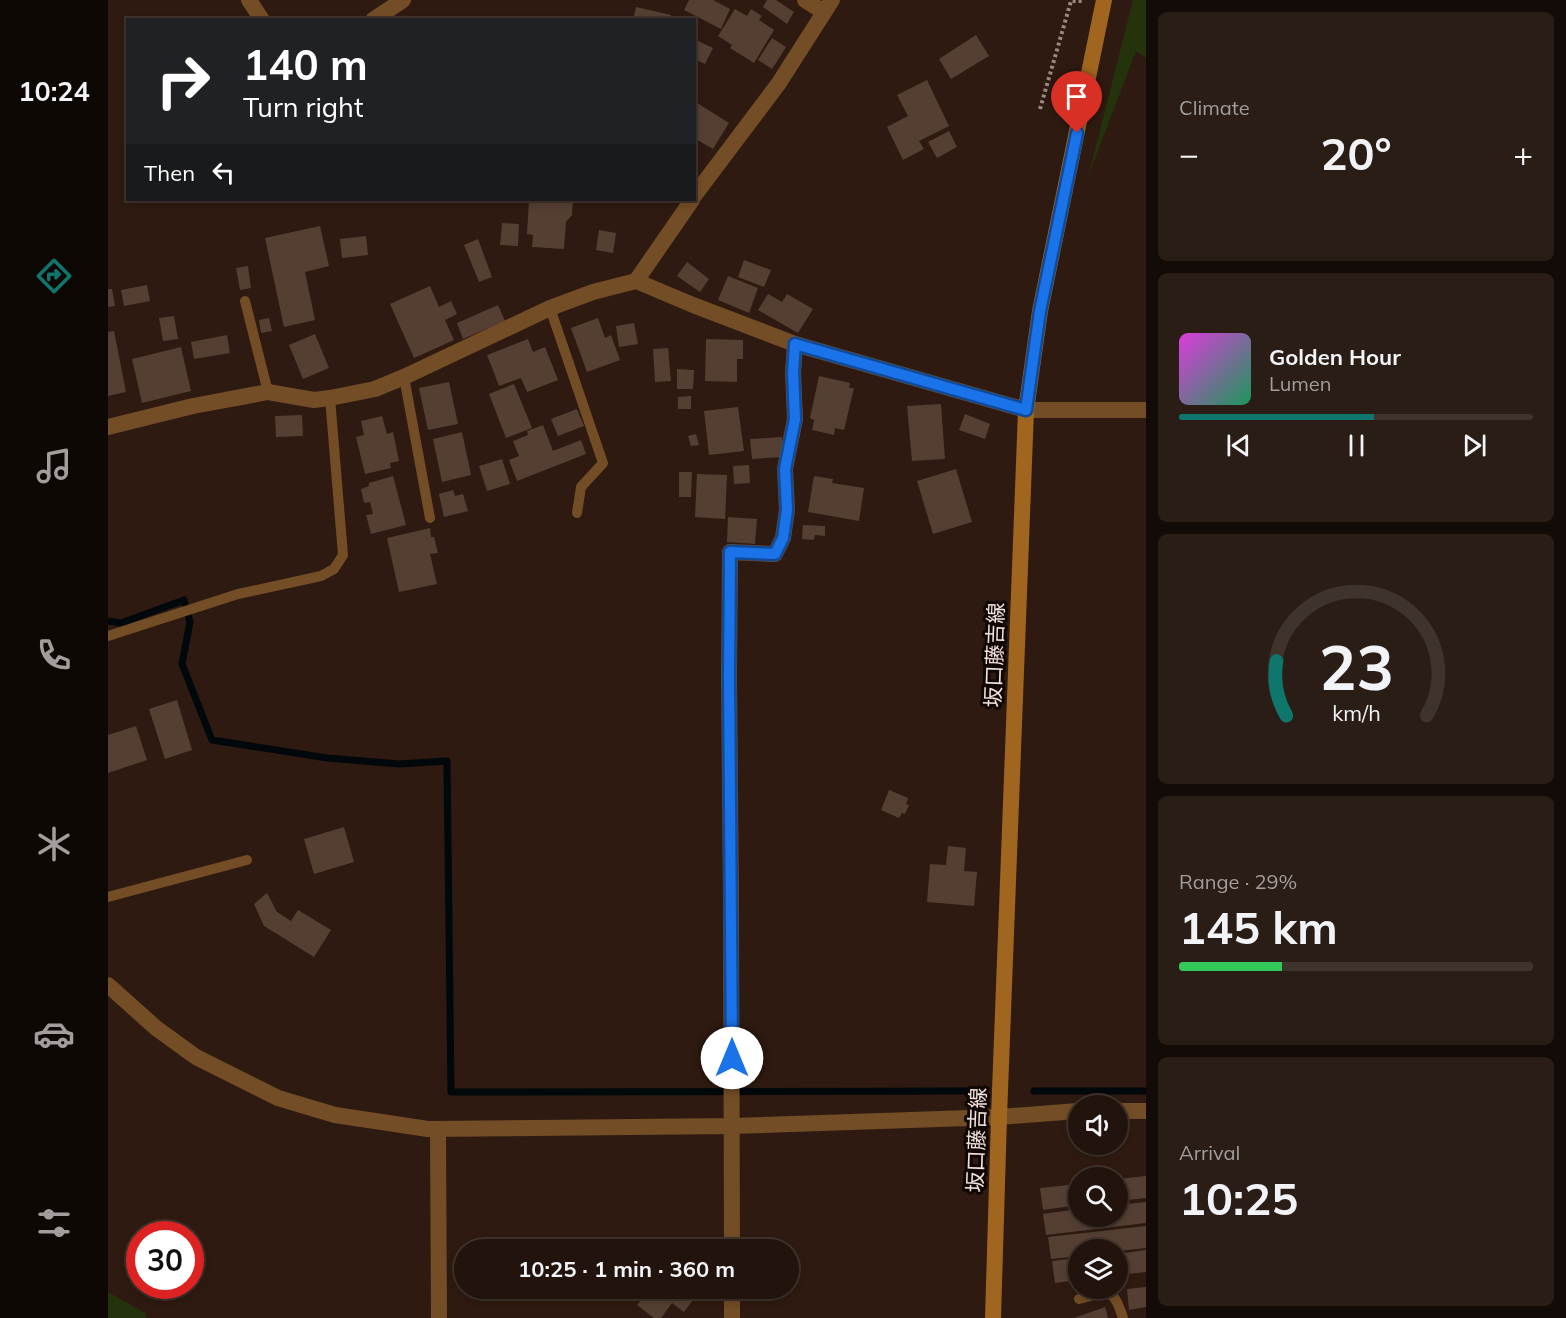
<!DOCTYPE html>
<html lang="en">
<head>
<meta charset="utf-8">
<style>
  :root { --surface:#22140c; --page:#2a1d15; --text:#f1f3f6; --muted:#a29e9d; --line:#3f332d; --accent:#0f766e }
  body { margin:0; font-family:Mulish,"Noto Sans JP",sans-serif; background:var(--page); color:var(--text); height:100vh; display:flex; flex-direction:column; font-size:22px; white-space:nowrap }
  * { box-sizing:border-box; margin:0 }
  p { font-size:20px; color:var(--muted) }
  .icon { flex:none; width:33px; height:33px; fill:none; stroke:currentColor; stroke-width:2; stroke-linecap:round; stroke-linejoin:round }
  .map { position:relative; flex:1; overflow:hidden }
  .side { display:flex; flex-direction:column; gap:12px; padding:12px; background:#130b07; width:420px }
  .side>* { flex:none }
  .guide { position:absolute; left:18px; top:18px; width:570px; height:183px; border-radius:0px; box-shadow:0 3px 9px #0003,0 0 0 2px var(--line); background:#202124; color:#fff; overflow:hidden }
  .fabs { position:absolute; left:960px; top:1095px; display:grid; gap:12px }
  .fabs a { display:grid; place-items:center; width:60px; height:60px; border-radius:50%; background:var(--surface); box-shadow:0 3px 9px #0003,0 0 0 2px var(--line); font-size:30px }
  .speed { position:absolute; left:18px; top:1221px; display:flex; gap:12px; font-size:30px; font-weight:700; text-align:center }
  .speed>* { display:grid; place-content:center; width:78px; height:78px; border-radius:50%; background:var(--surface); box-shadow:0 3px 9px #0003,0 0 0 2px var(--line); line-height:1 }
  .speed .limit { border:9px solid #d22; background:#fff; color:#111 }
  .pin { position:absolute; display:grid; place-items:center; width:51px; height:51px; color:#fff; margin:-62px -26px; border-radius:50% 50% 50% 0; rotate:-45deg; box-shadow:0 0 6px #0007 }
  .pin .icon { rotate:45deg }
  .me { position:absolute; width:66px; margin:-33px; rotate:0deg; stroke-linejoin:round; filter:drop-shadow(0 0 4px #0008) }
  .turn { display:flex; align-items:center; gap:21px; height:126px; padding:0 18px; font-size:27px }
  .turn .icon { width:78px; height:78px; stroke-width:2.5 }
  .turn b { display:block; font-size:42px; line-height:51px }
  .then { display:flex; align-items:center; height:57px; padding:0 18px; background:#0003; gap:12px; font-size:22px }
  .big { font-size:45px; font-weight:700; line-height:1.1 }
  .side .widget { flex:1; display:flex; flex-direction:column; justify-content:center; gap:9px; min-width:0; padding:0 21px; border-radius:9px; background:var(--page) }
  .side .dial { align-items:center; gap:0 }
  .dial svg { height:156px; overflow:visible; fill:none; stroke:var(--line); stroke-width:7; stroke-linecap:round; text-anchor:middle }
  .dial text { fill:var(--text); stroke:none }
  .song { display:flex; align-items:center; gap:18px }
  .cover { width:72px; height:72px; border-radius:9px; background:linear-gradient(135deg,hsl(300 70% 55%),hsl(150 70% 35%)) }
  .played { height:6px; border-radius:3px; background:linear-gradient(90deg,var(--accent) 55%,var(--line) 55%) }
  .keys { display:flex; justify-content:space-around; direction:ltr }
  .heat { display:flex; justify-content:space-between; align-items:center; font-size:33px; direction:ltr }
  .charge { height:9px; border-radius:4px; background:linear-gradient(90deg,#34c759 29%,var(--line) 0) }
  .trip { position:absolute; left:346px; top:1239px; width:345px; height:60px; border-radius:30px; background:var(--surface); box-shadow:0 3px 9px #0003,0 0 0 2px var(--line); font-weight:700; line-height:60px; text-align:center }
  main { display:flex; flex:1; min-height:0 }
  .tabs { display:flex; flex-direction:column; width:108px; justify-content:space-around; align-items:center; background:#0e0805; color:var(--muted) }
  .tabs .icon { width:42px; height:42px }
  .tabs .on { color:var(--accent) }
  .tabs b { font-size:27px; color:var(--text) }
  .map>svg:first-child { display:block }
</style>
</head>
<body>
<main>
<nav class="tabs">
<b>10:24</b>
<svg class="icon on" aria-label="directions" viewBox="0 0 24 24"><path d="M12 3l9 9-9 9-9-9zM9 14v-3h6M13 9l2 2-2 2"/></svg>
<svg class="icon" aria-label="music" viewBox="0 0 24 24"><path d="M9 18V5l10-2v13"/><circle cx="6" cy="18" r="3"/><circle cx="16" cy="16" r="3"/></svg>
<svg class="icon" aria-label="phone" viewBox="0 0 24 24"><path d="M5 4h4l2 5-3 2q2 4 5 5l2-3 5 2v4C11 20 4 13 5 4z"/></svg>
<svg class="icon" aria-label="climate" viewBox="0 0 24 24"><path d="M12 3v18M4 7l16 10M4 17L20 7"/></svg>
<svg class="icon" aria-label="car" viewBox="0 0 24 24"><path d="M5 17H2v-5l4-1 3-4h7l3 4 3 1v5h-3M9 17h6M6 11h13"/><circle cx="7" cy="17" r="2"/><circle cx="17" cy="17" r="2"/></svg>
<svg class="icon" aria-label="filters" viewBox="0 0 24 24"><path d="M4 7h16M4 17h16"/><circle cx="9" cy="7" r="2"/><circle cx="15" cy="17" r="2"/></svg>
</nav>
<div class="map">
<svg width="1038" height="1318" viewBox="0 0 1038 1318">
  <rect width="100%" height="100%" fill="#2e1a10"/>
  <path fill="#25330c" d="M1025 0H1038V58L1028 51 980 177Z
    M0 1292 37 1313 39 1318H0Z"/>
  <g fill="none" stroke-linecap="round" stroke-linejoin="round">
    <path stroke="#01080c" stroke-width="7" d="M0 621 13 623 76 600 82 622 74 664 104 740 219 758 291 764 339 761 343 1092 861 1091
      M926 1091H1038"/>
  </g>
  <path fill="#553f33" d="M581 0H605L622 9 613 29 576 10Z
    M659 0H668L686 12 679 24 655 7Z
    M528 7 563 15 562 20H525Z
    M627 9 639 16 643 9 654 16 651 20 666 30 646 63 622 48 624 45 610 36Z
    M868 35 881 56 843 79 831 59Z
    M664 38 678 47 664 69 650 60Z
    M588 40 605 48 597 64 586 59V43Z
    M819 80 841 126 811 141 816 149 795 160 779 127 800 116 789 95Z
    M586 101 621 123 605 149 586 138Z
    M841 131 849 147 829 158 820 142Z
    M421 200H465L464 215 458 222 456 249 424 247 425 235 419 234Z
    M394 223 411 224 410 246 392 245Z
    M212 226 221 266 197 272 207 320 176 327 157 238Z
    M491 230 508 233 505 253 488 250Z
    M258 236 260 255 234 258 232 239Z
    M370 239 384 277 371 282 356 245Z
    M636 260 663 270 656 287 630 277Z
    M579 262 601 279 592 292 569 276Z
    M140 266 143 288 132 290 128 268Z
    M620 276 650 288 641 313 610 300Z
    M39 285 42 301 16 306 13 290Z
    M322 286 331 307 343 301 349 314 337 320 346 340 306 358 282 304Z
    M0 289H4L7 306 0 307Z
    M660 294 674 302 679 294 705 309 690 333 650 310Z
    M390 305 397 321 355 339 349 323Z
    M66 316 70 339 55 341 51 318Z
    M161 318 164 331 153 333 151 320Z
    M490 318 497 338 503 335 512 360 479 372 463 328Z
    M526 323 530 344 511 347 508 326Z
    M6 331 18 392 0 396V332Z
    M207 334 221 368 195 379 181 345Z
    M119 335 122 353 86 359 83 342Z
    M420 339 425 352 437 347 450 380 419 392 413 378 391 386 379 355Z
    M598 339 635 340V359H629V382L597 381Z
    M73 347 83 391 34 403 24 359Z
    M560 348 563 381 547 382 545 349Z
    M569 369 586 370 585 389H569Z
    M711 376 742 383 741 388H746L736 430 727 428 726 435 704 430 706 420 702 418Z
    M341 382 350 424 320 430 311 388Z
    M406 384 424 428 398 438 381 394Z
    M583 396V409H570V397Z
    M833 404 837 459 804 461 799 406Z
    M630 407 636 451 601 455 596 411Z
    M469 409 476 426 450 436 443 419Z
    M857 414 882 424 877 439 851 430Z
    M194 415 195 436 168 437 167 416Z
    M274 416 279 434 285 432 291 461 282 463 283 468 257 474 248 437 256 435 253 421Z
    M435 425 445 451 473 440 478 454 409 481 401 460 411 456 405 441 420 435 419 431Z
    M354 432 363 475 334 482 325 439Z
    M588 434 591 445 583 446 580 436Z
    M674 437 675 457 644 459 642 439Z
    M394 459 402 484 379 491 371 466Z
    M641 465 642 483 626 484 625 466Z
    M848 469 864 522 825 534 809 481Z
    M571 472H584L583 497H571Z
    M589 474 619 475 617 519 587 517Z
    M285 476 298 525 263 534 258 515 265 514 262 502 256 503 253 489 261 486V483Z
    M706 476 725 479 724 483 756 488 751 521 700 512Z
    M345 490 347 496 355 494 360 511 336 517 331 494Z
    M620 517 649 519 647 544 619 542Z
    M695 525 717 526V536L707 535 706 540 694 539Z
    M322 528 323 537H326L330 553 322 554 329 584 291 592 279 538Z
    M69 700 84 750 57 759 41 709Z
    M28 726 39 760 0 773V735Z
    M781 790 800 798 798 804 801 805 797 814 794 813 791 818 773 810Z
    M236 827 246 862 206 874 196 839Z
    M840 846 858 848 856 871 869 872 866 906 819 902 822 864 838 865Z
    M159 893 169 912 183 921 190 910 223 930 206 957 156 926 146 904Z
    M1038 1176V1198L1010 1201V1179Z
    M970 1184V1205L935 1210 932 1188Z
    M1038 1202V1223L938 1235 935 1214 970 1209V1216H1010V1205Z
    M1038 1226V1248L1010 1251V1250H970V1256L943 1259 940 1237Z
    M1038 1250V1272L1010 1275V1254Z
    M970 1258V1280L947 1283 944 1261Z
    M1038 1287V1307L1021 1310 1019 1289Z
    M548 1288H594L576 1312 564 1303 553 1318H546L529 1305 540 1291 544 1294Z
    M997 1307 1000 1318H966Z"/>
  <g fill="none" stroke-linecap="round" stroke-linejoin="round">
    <path stroke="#998980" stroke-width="4" stroke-dasharray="3 3" stroke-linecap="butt" d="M932 109 963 1H975"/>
    <path stroke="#724d25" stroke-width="10" d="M137 301 160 392
      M442 308 495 463 473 487 469 513
      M296 377 322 518
      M0 636 130 594 213 576 226 569 235 555 222 398
      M0 897 139 860
      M971 1299C1000 1291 1005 1286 1015 1318"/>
    <path stroke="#724d25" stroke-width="16" d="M141 0 154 20
      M697 0 716 12
      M265 20 295 0
      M586 196 671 83 724 0
      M528 281 584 200
      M0 427 85 406 160 392 206 400 222 398 267 389 296 377 442 308 485 292 528 281 585 305 687 344 918 410H1038
      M1010 1111H1038
      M891 1117 970 1111
      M330 1129 331 1318
      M624 1250 623 899 621 677 622 552 667 554 675 538 679 510 677 469 687 419 685 373 687 344
      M624 1288V1318"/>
    <path stroke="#724d25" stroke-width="16" d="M0 985 48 1028 88 1057 170 1098 227 1115 320 1129 624 1126 891 1117"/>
    <path stroke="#a0651e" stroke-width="16" d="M885 1318 891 1117 918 410 932 311 996 0"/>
  </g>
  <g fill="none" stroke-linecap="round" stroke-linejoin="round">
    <defs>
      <path id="route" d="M624 1058 621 677 622 552 667 554 675 538 679 510 677 469 687 419 685 373 687 344 918 410 932 311 969 133"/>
    </defs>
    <use href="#route" stroke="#114b97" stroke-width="15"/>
    <use href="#route" stroke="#1a73e8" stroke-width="10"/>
  </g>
  <g text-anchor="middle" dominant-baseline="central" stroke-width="6" stroke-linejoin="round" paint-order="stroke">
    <g font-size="21" fill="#f2e4dd" stroke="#100704">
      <text transform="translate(886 655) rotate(-88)">坂口藤吉線</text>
      <text transform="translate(868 1140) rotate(-88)">坂口藤吉線</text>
    </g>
  </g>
</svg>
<div class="fabs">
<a><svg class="icon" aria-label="sound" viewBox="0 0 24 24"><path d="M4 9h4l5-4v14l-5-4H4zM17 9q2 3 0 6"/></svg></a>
<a><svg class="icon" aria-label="search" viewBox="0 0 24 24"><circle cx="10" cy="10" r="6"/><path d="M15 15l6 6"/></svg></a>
<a><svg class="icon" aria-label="layers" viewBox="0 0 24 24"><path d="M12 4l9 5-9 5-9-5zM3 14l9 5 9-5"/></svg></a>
</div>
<div class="speed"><div class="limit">30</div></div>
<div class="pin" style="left:969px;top:133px;background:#d93025"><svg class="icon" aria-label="arrive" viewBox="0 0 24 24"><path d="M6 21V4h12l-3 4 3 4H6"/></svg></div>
<svg class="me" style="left:624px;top:1058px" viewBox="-20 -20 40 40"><circle r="19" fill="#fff"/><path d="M0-13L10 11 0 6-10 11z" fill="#1a73e8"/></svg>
<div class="trip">10:25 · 1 min · 360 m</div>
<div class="guide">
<div class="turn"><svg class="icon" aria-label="right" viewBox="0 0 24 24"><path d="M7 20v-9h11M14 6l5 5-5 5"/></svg><div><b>140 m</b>Turn right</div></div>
<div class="then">Then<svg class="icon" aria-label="left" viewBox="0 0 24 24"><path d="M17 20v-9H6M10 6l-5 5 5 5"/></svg></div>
</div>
</div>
<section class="side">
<div class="widget"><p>Climate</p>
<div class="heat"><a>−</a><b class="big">20°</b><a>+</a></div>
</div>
<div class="widget">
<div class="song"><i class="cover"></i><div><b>Golden Hour</b><p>Lumen</p></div></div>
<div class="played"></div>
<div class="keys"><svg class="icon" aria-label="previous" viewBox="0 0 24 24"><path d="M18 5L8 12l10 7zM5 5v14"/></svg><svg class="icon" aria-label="pause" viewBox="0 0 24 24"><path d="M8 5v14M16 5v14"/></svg><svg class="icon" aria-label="next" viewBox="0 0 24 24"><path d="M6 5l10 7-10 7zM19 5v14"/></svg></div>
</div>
<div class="widget dial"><svg viewBox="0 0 100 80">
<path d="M14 69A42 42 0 1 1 86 69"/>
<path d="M14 69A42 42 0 0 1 9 41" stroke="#0f766e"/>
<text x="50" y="56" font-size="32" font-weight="700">23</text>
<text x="50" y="72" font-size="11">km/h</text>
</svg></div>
<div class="widget"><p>Range · 29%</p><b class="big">145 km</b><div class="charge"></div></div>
<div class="widget"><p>Arrival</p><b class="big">10:25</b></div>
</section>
</main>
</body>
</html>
